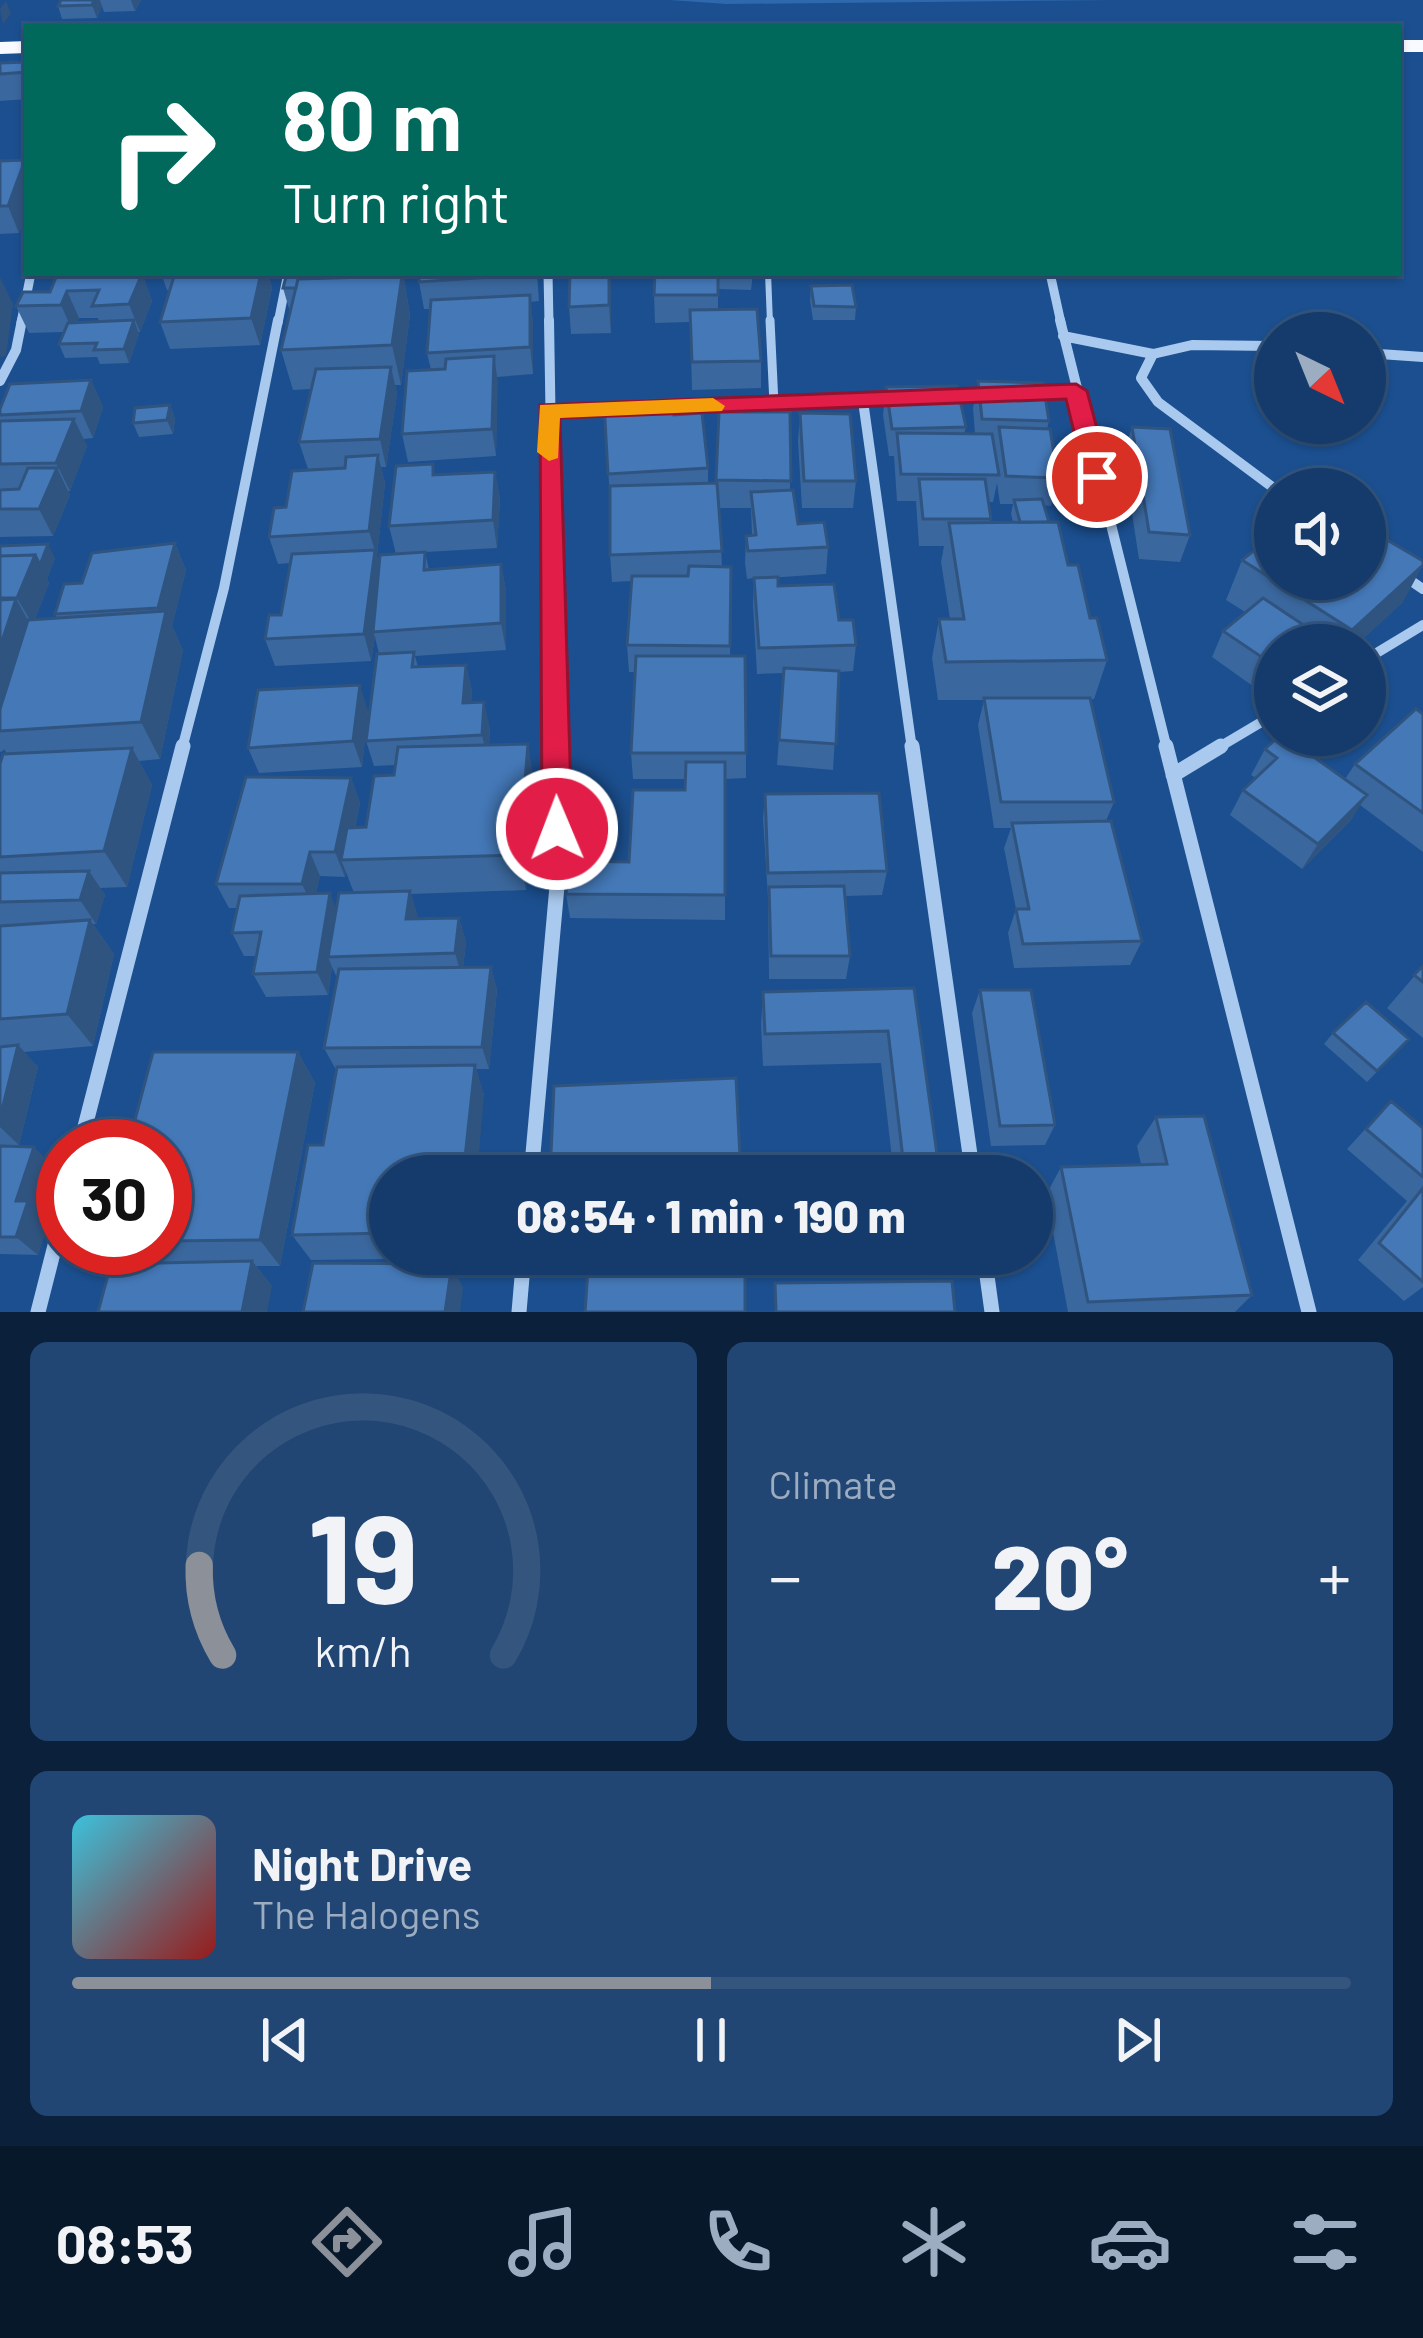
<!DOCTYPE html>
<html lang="en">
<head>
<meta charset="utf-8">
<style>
  :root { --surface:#143b6b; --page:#214673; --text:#f1f3f6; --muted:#9dadc1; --line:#33557e; --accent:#8c9099 }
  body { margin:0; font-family:Barlow,sans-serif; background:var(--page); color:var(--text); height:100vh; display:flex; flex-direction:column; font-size:45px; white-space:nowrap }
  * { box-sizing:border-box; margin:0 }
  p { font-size:39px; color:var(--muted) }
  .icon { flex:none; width:66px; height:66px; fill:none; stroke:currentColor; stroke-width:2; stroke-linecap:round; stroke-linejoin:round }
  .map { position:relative; height:1312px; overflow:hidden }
  .panel { display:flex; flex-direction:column; gap:30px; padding:30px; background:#0b203b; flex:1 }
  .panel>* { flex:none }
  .hud { position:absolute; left:24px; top:24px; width:1377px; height:252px; border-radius:0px; box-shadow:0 3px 9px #0004,0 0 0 3px var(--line); background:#00695c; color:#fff; overflow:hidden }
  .needle { width:78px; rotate:137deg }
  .tools { position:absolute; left:1254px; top:312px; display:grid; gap:24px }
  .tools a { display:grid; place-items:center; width:132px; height:132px; border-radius:50%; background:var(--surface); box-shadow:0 3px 9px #0004,0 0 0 3px var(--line); font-size:60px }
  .speed { position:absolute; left:36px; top:1119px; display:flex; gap:24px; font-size:60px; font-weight:700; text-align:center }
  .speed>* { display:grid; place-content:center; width:156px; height:156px; border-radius:50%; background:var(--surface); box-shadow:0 3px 9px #0004,0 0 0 3px var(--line); line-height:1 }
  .speed .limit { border:18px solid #d22; background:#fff; color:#111 }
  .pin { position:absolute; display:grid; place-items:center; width:102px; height:102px; color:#fff; margin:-51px; border:6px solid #fff; border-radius:50%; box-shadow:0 3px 12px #0007 }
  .me { position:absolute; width:132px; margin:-66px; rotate:359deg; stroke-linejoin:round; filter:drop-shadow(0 0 9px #0008) }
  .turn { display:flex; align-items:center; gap:42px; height:252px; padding:0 60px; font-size:54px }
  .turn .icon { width:156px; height:156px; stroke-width:2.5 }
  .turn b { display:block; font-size:84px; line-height:102px }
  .big { font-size:90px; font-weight:800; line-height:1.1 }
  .panel .card { flex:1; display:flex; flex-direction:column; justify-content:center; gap:18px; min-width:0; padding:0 42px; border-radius:18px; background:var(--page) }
  .panel .dial { align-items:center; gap:0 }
  .dial svg { height:312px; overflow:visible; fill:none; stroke:var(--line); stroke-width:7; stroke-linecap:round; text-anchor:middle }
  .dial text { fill:var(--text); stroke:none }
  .song { display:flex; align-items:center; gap:36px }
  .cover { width:144px; height:144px; border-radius:18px; background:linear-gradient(135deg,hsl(190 70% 55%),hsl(0 70% 35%)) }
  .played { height:12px; border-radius:6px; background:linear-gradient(90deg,var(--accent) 50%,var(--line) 50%) }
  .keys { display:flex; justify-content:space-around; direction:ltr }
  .heat { display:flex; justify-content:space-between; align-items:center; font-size:66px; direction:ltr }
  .panel .tiles { flex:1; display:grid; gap:30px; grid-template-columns:1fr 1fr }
  .card:last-child { grid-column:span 2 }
  .trip { position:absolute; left:369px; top:1155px; width:684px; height:120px; border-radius:60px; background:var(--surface); box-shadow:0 3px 9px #0004,0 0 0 3px var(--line); font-weight:800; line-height:120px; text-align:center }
  .tab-bar { display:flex; height:192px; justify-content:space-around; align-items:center; background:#08182b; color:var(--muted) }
  .tab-bar .icon { width:84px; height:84px }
  .tab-bar .on { color:var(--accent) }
  .tab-bar b { font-size:54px; color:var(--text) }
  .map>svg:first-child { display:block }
</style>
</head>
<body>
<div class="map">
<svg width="1423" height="1312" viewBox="0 0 1423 1312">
  <rect width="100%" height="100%" fill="#1b4f8f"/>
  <path fill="#2e69ad" d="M669 0H1111L727 4Z"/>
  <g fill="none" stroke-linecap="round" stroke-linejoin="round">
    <path stroke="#a9c9ee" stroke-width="6" d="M768 273 770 323"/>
    <path stroke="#a9c9ee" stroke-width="9" d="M770 320 774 404"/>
    <path stroke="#a9c9ee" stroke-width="9" d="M548 273 549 323
      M1050 273 1061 323
      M21 323 31 273
      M278 323 288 273"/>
    <path stroke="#a9c9ee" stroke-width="10" d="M549 320 556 749
      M1060 320 1167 749
      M1063 336 1153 354
      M1275 346 1192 345 1153 354 1141 378 1158 402 1275 489
      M1365 353 1423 357
      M0 381 16 350 22 320
      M1029 393 1076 391
      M945 397 991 395
      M863 401 912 749
      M657 407 901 400
      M548 411 619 408
      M1401 574 1423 589
      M1365 660 1423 625
      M182 749 224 588 278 320
      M1216 749 1275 714"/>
    <path stroke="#a9c9ee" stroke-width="15" d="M912 746 973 1176
      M1166 746 1309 1312
      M1173 775 1221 746
      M80 1146 183 746
      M531 1176 558 875 556 746
      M984 1254 992 1312
      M38 1312 63 1214
      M519 1312 524 1254"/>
    <path fill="#f8faff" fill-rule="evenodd" d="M1398 40H1423V52H1398Z
      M27 41V53L0 54V42Z"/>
  </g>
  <path fill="#3a679d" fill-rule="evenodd" d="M61 0H141L135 11 104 12 102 6 97 18 62 19 58 6Z
    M27 62V99L0 101V63Z
    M25 160 27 164V212L19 233 0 234V161Z
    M61 273H142L152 301 140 332H138L139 334 129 363 100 364 97 357 65 358 59 344 63 332 29 333 16 306 50 292 62 275ZM79 318H98L99 322H77Z
    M161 273H268L272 288 260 345 170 349 160 322 170 290H167Z
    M287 273H403L410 315 401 385H395L397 394 386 467H381L385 483 377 556 379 566 396 554 389 526 436 475 495 472 500 499 497 548 425 552 429 570 501 564 506 591V650L415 656 418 667 466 665 472 691 471 703 490 728 489 745 534 781 526 890 411 894 418 919 459 918 466 942 463 968 491 967 497 990 489 1069H476L484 1095 390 1176V1254H469V1258L311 1260 292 1235 323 1145 336 1070 324 1048 337 978 332 967 328 995 266 997 253 974 256 956H244L232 933 237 908H229L216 884 351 778 360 803 355 828 366 827 394 775 396 765 374 766 366 741 379 654 375 637 371 661 275 666 265 639 281 615 291 563 278 564 269 537 286 507 345 468 308 469 299 442 311 389 293 390 281 350 290 312 283 288ZM346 872 354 893 336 908 316 893 320 876 345 877Z
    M419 273H537L539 301 530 302 533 322V374L497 377 496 456 408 462 402 434 431 370 427 353 431 309H424L419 282Z
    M570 273H647V275H610L611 333 571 334 569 307Z
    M718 273V309L761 361V388L692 390 690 322 655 323 654 295Z
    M719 273H753L751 290 719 289Z
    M811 286 856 307 855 320H813L810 300Z
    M91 380 103 407 93 438 83 439 87 446 70 491H68L70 495 53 536 0 537V409Z
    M978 381 1049 421 1047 429 1058 478 1051 506 1044 505 1049 522 1107 660 1094 699H1090L1114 802 1106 821 1142 941 1130 965 1014 968 1008 933 1016 909 1004 848 1011 828H994L978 725 984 700H938L932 658 939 619H950L941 562 944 546H919L916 501H897L894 456H889L883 415 886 387 966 427 964 434H975L973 408ZM997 483 1000 504H1013L1011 514 1013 522H990L989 502H993Z
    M604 403 674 415 708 468V483H716L719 412H790V490L798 524 828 547 826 574 768 578 778 586 839 620 856 645 853 671 839 672 833 770 777 765 784 673 757 674 753 605 754 578 747 579 745 563 746 536 752 535 751 508H719L722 567H731L730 656 746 753V778L725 779V920L570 918 566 894 629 862 685 790V779H633L631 753 635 672H629L627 645 632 581 612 582 610 555V499Z
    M170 405 175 419 173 434 139 437 133 423Z
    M800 413 856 481 853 508H802L798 441Z
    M1132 427 1190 535 1180 562 1139 559 1123 455Z
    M175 543 186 570 172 626 183 650 160 759 139 761 152 785 127 887 100 888 105 895 96 924H93L114 954 93 1046 24 1052 38 1067 19 1145 8 1146 54 1167 40 1211 49 1219 38 1255 0 1254V764L7 754 4 749 3 751 0 752V546L55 558 47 579 49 583 35 619 57 618 55 614 82 583Z
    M1242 560 1403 602 1356 645H1275V695L1271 699 1212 657 1223 631 1245 612 1226 600Z
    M368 711 362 767 259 773 248 748Z
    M1423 713V852L1360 805 1351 820 1302 869 1230 815 1243 790 1256 778 1251 775 1265 749 1345 779 1355 764Z
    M765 794 887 871 882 895 845 896 850 956 846 979H769L768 898 763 819Z
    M1423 966V1038L1387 1008Z
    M914 988 940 1176H894L881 1063 763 1066 761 1025 763 992Z
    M980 990 1055 1125 1045 1145 991 1146 972 1013Z
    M1333 1033 1409 1039 1367 1082 1324 1044Z
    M298 1052 315 1083 280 1266H256L272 1286 126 1263 109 1248H165V1146Z
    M1391 1101 1423 1128V1287L1404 1301 1358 1260 1407 1201 1347 1149Z
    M1156 1117 1252 1295 1235 1312H1068L1046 1195 1061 1167 1141 1164 1137 1146Z"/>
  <path fill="#305480" d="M94 0H100L102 6 97 18 92 5Z
    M131 0H141L135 11Z
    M6 1 11 14 3 24 0 9Z
    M25 160 27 164V212L19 233 8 206Z
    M142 273 152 301 140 332 129 304Z
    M261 273H268L272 288 260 345 251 318Z
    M393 273H403L410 315 401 385 392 345Z
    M610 273 611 289V333L609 305Z
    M0 277 13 304 6 356 0 357Z
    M67 291 79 318 73 332 61 305Z
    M530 295 533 322V374L530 347Z
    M134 320 139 334 129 363 124 349Z
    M494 356 498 383 496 456 492 429Z
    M391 367 397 394 386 467 380 439Z
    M91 380 103 407 93 438 81 411Z
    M170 405 175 419 173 434 167 420Z
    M74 419 87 446 70 491 56 463Z
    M378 455 385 483 377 556 382 577 373 632 375 637 371 661 364 634 375 551 369 531Z
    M57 468 70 495 53 536 39 509Z
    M495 472 500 499 497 548 493 520Z
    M175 543 186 570 172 626 183 650 160 759 141 722 163 621 158 608Z
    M48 544 55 558 47 579 49 583 33 625 17 598 35 555Z
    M501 564 506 591V650L501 623Z
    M1423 565 1403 602 1356 645H1343L1352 630Z
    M16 599 38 638 0 731V647Z
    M466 665 472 691 469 729 463 703Z
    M360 685 368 711 362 767 353 741Z
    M484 702 490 728 488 761 482 735Z
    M528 744 534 781 526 890 519 855Z
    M132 748 152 785 127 887 104 851Z
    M351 778 360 803 348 860H341L346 872 345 877 335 852Z
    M1367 795 1351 820 1302 869 1318 844Z
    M310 852 320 876 313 908 302 884Z
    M89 871 105 895 96 924 80 900Z
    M410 891 418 916 415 943 406 919Z
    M330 893 340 917 328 957 332 967 328 995 317 972Z
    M459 918 466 942 462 977 455 953Z
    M90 920 114 954 93 1046 67 1014Z
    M491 967 497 990 489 1069 482 1047Z
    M18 1045 38 1067 19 1145 0 1127V1118Z
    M298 1052 315 1083 280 1266 260 1240Z
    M475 1065 484 1095 477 1176H463Z
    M34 1147 54 1167 40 1211 49 1219 38 1255 16 1237V1201Z
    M252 1261 272 1286 267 1312H242Z
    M452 1264 463 1288 460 1312H445Z"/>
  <path fill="#4478b7" stroke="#305480" stroke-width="3" d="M61 0H94L92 5 58 6Z
    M27 62V72L0 74V63Z
    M25 160 8 206H0V161Z
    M175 273H261L251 318 160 322Z
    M287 273H393L392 276 298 279 296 288H283Z
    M419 273H536V274L419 282Z
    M570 273H609V305L569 307Z
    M655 273H718V295H654Z
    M719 273H752L751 276 719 275Z
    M142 274 129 304 92 306 99 290 67 291 61 305 16 306 23 292H50L57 275Z
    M402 276 392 345 281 350 298 279Z
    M852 285 856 307 814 306 811 286Z
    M530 295V347L427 353 431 300Z
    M757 309 761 361 692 362 690 310Z
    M134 320 124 349 94 350 97 343 59 344 68 323Z
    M494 356 492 429 402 434 407 371 445 369 446 359Z
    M391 367 380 439 299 442 316 369Z
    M91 380 81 411 0 415V409L10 384Z
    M978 381 1043 383 1049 421 982 419Z
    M957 386 966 427 892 429 886 387Z
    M672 399 674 415 702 413 708 468 608 474 604 403Z
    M170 405 167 420 133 423 135 408Z
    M719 412H790L791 481 716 480Z
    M800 413 850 414 856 481H804Z
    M74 419 56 463 0 464V421Z
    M999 427 1050 429 1058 478 1006 476Z
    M1132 427 1170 429 1190 535 1149 532Z
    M897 433 992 434 999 475 901 474Z
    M378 455 369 531 269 537 274 508 286 507 292 471 345 468 346 457Z
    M433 464V475L495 472 493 520 389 526 396 466Z
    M28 468H57L39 509H0V490L19 489Z
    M919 479H985L991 519H923Z
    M717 483 722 551 610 555V486Z
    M793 490 798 524 824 522 828 547 748 551 746 536 756 535 751 492Z
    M1042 499 1049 522H1020L1014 500Z
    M1058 522 1068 565H1078L1090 618H1097L1107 660 946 662 939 619H964L949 523Z
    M1365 527 1423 561V565L1352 630 1242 560 1275 534V579H1365Z
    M175 543 158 608 55 614 64 584 82 583 92 553Z
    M48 544 40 565 35 555 0 556V546Z
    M375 550 364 634 265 639 269 615H281L292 554Z
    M425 552 424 570 501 564V623L373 632 380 555Z
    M35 555 17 598H0V556Z
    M689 566 731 567 730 646 627 645 632 576H688Z
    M778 577V586L834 584 839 620H853L856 645 759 648 754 578Z
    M1263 598 1323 638 1316 645H1275V666L1223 631Z
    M16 599 0 647V600Z
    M166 611 141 722 0 731V709L28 620Z
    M414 652 412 667 466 665 463 703 484 702 482 735 366 741 377 654Z
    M636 656H745L746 753H631Z
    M784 668 839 671 836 744 779 740Z
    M360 685 353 741 248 748 258 690Z
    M984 698H1090L1114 802H1001Z
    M1416 709 1423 714V813L1355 764Z
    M1280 735H1283L1367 795 1318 844 1243 790 1277 758 1265 749Z
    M528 744 519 855 341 860 347 828 366 827 374 776 394 775 398 747Z
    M132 748 104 851 0 857V764L3 754Z
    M686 762H725V895L566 894 570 861 629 862 633 790H685Z
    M246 777 351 778 335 852H310L302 884H216Z
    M879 793 887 871 768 873 765 794Z
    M1111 821 1142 941 1023 944 1016 909H1029L1012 823Z
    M89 871 80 900 0 902V873Z
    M844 886 850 956H771L769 887Z
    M410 891 406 919 459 918 455 953 328 957 339 893Z
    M330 893 317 972 253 974 261 932 232 933 240 896Z
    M90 920 67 1014 0 1019V926Z
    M1423 966V982L1414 975Z
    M491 967 482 1047 324 1048 339 969Z
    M914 988 940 1176H905L888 1031 765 1034 763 992Z
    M980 990H1031L1055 1125 1000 1126Z
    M1366 1002 1409 1039 1377 1071 1333 1033Z
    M18 1045 0 1118V1047Z
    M153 1052H298L260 1240 165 1241V1146H128Z
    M475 1065 463 1176H390V1233L292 1235 308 1145H323L337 1067Z
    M736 1078 741 1176H550L554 1086Z
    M1391 1101 1423 1128V1177L1366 1129Z
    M1204 1116 1252 1295 1088 1302 1061 1167 1167 1164 1156 1117Z
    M0 1146 34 1147 16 1201H28L16 1237H0Z
    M1423 1188V1282L1379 1243Z
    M589 1254H745V1312H585Z
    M252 1261 242 1312H98L111 1264Z
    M313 1263 452 1264 445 1312H303Z
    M952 1281 955 1312H776L775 1283Z"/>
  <path fill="#e11d48" stroke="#92132f" stroke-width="3" d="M1076 384 1087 391 1110 477 1097 485 1085 477 1066 399 560 418 572 829 568 838 557 842 547 838 542 829 540 405Z"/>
  <path fill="#f59e0b" d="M713 398 725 406 722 411 560 418 558 458 549 461 537 452 540 405Z"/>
</svg>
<div class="tools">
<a><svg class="needle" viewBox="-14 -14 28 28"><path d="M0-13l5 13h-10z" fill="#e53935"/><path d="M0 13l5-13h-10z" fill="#9dadc1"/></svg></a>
<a><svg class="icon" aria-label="sound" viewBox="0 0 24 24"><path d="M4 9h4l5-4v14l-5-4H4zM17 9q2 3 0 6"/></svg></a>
<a><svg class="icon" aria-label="layers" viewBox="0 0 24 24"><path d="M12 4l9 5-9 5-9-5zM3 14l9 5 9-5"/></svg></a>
</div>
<div class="speed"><div class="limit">30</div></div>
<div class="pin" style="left:1097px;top:477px;background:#d93025"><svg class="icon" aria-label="arrive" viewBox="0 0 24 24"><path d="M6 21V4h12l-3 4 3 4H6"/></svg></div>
<svg class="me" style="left:557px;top:829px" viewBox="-20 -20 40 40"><circle r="17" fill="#e11d48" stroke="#fff" stroke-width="3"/><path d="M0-11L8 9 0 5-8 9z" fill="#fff"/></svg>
<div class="trip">08:54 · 1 min · 190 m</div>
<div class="hud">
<div class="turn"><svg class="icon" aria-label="right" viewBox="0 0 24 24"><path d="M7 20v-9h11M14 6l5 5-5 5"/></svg><div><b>80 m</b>Turn right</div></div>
</div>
</div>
<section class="panel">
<div class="tiles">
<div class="card dial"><svg viewBox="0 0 100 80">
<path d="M14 69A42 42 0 1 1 86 69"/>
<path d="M14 69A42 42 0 0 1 8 46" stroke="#8c9099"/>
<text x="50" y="56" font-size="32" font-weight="700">19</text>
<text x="50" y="72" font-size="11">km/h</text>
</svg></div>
<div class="card"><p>Climate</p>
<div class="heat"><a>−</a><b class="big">20°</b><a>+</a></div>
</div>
<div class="card">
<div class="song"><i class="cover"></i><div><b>Night Drive</b><p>The Halogens</p></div></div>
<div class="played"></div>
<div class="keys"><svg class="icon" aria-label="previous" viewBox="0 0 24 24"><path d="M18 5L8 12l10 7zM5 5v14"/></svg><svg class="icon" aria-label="pause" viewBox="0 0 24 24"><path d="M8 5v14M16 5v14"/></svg><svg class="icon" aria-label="next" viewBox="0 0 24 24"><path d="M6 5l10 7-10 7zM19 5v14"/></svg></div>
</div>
</div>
</section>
<nav class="tab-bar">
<b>08:53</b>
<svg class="icon on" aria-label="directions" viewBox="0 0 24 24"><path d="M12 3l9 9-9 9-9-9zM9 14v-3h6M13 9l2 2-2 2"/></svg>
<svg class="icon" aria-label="music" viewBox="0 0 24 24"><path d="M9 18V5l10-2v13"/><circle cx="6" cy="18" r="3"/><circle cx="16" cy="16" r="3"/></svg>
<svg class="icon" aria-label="phone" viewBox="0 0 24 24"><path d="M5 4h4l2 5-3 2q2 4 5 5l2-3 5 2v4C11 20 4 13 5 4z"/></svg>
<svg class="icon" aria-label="climate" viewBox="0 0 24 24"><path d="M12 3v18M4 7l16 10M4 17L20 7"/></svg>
<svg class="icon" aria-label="car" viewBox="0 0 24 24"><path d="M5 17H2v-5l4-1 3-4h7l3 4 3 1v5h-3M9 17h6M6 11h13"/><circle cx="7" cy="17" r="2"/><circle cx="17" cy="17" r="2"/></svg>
<svg class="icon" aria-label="filters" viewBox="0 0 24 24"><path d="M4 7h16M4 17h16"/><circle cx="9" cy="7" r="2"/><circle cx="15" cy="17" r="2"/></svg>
</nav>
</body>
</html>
